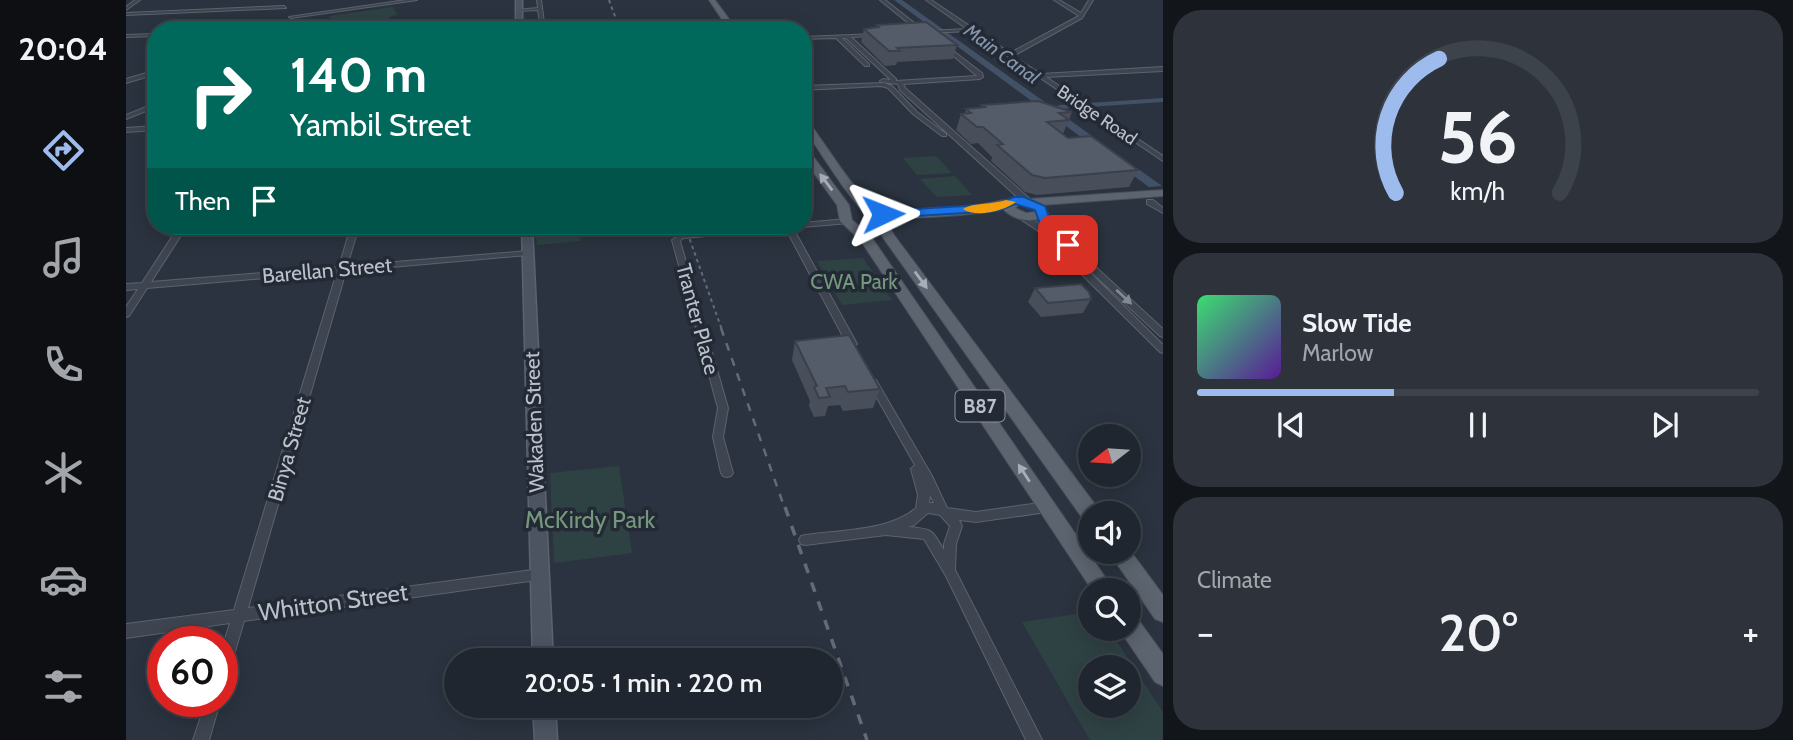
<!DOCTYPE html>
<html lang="en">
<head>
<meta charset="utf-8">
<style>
  :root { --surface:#20262f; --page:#2d323b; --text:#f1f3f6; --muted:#a2a5aa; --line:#3d434b; --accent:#9dbbec }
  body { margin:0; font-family:Cabin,sans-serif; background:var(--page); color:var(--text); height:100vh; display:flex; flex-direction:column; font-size:26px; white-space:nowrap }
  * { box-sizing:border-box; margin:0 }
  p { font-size:23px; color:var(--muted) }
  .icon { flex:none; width:38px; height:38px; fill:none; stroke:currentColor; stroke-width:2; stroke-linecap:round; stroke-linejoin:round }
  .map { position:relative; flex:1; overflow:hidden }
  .details { display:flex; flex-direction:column; gap:10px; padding:10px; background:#12151a; width:630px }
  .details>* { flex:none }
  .hud { position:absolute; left:21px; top:21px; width:665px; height:214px; border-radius:28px; box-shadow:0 4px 18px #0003,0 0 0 2px var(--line); background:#00695c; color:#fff; overflow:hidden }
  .needle { width:46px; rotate:253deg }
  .fabs { position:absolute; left:952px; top:424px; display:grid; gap:14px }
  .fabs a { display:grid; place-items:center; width:63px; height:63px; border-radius:50%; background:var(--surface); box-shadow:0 4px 18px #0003,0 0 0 2px var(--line); font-size:35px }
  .speed { position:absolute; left:21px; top:626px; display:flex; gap:14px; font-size:35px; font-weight:700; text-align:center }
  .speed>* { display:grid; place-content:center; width:91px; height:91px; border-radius:50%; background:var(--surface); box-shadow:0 4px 18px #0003,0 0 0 2px var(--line); line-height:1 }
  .speed .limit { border:10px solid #d22; background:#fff; color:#111 }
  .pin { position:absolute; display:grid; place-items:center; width:60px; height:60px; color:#fff; margin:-30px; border-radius:14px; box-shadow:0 4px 10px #0006 }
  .me { position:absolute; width:77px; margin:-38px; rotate:88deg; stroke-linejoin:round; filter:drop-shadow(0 0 5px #0008) }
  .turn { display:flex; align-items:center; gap:24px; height:147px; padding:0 28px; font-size:32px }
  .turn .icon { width:91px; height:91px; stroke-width:2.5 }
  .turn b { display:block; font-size:49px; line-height:60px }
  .then { display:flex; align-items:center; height:66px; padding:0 28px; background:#0003; gap:14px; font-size:26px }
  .big { font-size:52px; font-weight:600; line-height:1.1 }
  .details .widget { flex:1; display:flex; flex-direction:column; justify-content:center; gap:10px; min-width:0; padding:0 24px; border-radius:28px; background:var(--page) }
  .details .dial { align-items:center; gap:0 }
  .dial svg { height:182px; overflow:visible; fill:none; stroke:var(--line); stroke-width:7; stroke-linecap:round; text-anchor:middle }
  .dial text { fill:var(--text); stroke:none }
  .song { display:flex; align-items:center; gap:21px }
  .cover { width:84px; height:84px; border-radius:10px; background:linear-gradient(135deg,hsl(140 70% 55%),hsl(270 70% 35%)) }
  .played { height:7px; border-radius:4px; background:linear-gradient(90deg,var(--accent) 35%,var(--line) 35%) }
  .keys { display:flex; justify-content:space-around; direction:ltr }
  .heat { display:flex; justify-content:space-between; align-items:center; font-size:38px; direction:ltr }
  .trip { position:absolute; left:318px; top:648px; width:399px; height:70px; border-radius:35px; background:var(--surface); box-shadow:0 4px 18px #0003,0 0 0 2px var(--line); font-weight:600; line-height:70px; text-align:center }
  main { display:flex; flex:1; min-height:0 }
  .dock { display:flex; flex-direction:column; width:126px; justify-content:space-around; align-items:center; background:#0d0f13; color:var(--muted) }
  .dock .icon { width:49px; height:49px }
  .dock .active { color:var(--accent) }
  .dock b { font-size:32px; color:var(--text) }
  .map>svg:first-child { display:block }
</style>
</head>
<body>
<main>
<nav class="dock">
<b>20:04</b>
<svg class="icon active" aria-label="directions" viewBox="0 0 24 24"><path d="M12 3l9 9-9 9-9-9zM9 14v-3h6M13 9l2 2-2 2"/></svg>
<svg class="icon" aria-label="music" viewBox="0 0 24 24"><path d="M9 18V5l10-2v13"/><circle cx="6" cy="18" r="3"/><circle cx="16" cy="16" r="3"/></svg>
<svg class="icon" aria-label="phone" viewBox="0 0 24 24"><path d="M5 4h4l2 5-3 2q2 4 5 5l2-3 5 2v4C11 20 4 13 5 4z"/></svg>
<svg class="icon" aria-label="climate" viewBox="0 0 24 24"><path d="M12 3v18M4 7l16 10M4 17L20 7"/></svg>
<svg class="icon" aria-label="car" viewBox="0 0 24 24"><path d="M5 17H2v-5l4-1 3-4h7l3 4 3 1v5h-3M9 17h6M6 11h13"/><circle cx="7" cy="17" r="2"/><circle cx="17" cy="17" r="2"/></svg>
<svg class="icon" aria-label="filters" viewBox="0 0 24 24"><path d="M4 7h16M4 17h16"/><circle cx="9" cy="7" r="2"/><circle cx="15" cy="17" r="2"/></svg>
</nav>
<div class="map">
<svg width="1037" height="740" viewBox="0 0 1037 740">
  <rect width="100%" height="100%" fill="#2a333f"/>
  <path fill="#2f4243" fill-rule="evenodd" d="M267 7 272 15 263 17 265 20 273 19 276 29 203 30 202 26 216 24H207L203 16Z
    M810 156 826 173 791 175 777 158Z
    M829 176 846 195 811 197 794 179Z
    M409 226H452L455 241 411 245Z
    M737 258 766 300 716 305 691 261Z
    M493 466 506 553 428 563 424 473Z
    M964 612V628H982L1037 712V740H964L896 622ZM964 667H1003V705H964Z"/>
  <path fill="#425166" d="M768 0H776L1036 186 1023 187Z"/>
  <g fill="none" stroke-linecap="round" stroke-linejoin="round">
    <path fill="#425166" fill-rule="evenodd" d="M1037 98V102L933 109 930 107 933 105Z"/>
    <defs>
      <path id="street" d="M9 0H14L0 10V7Z
        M280 0H291L165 18 163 17Z
        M411 0H415L419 30H415L412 10 392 11 390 10 412 8Z
        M754 0H759L796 29V31H792Z
        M800 0H805L884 53 953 16 928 0H933L955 13 963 0H967L956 18 887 56 915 74 1037 67V71L920 77 1037 156V161L845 31 800 33 802 31 841 29Z
        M158 6 160 8 0 15V13Z
        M168 27 166 29 124 30 126 29Z
        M30 34V36L0 37V35Z
        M750 34 748 36 725 37 770 79V81L851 76 816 46 818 44 856 73 857 77 854 79 777 84 779 88 904 199V203H898L774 90 772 84 755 82 754 81 757 79 765 80 720 38H716L743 64V66H739L710 38 677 39V37Z
        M30 70V74L0 83V79Z
        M758 83 766 86 791 112 820 134V136H816L787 114 762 88 755 86 677 90V86Z
        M30 103V107L0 119V115Z
        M30 126V130L0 132V128Z
        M1021 200H1027L1037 208V213L1021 204Z
        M891 213H897L917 226 1037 345V353L1034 352 911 230 891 217Z
        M912 213H918L923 224 1037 329V337L1034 336 917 227 911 215Z
        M720 219H723V223L677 227 674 226H677V223Z
        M53 226H61L25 282 213 267 225 226H233L221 266 402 251 406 253 402 255 220 271 122 608 414 569 418 571 420 575 418 579 118 621 103 672 101 677 96 679V648L104 623 0 638V624L108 610 211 272 21 288 3 316 0 317V307L12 289 0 290V284L16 283Z
        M644 226H670L667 228 731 344 726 347 721 344 660 229 557 238 554 241 602 408 597 437 607 473 605 476 601 477 597 476 595 473 587 437 592 408 546 240 555 234Z
        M747 379 750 380 806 476 821 508 850 512 921 502 925 504 927 507 925 510 921 512 850 522 833 520 836 526 830 544 829 570 916 740H900L820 576 798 539 760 535 679 545 675 544 673 540 675 536 679 535C714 530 764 531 790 508L792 495 785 469 789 465 742 382ZM804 495 808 503H803ZM802 513 814 515 824 526 818 544V550C805 529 807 529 782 527L788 525Z
        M80 702H94L83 740H67Z"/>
      <path id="secondary" d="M390 0H396V30H390Z
        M396 226H406L427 660H407Z
        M407 705H429L431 740H409Z"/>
      <path id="primary" d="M583 0H589L611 30H603Z
        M677 117 680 118C695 138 732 197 749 208 762 216 832 207 850 205 866 204 889 195 902 199L1037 190V196L916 205 922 213C909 225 889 221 877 209 858 214 756 223 742 215 727 206 690 145 677 127ZM894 204 906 207 909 212 900 213 889 208Z
        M677 147 681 148 723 205 726 220 744 235 988 590H966L735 241 714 221 711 205 677 158Z
        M756 220 760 221 768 235 971 507 973 513H964V521L957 519 758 239 750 224Z
        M1003 549 1037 595V622L1029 619 982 551Z
        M1003 615 1011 618 1037 654V686L1029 682 995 632 993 628H1003Z"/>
    </defs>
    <use href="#street" stroke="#5c636d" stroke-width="2"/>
    <use href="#secondary" stroke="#5c636d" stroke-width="3"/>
    <use href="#primary" stroke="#484e59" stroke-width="2"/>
    <use href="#street" fill="#3e4550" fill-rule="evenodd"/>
    <use href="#secondary" fill="#4c5462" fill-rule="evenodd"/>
    <use href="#primary" fill="#5c646f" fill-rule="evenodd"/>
    <path stroke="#636b78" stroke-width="2" stroke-dasharray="3.5 3.5" stroke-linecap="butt" d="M483 0 494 30
      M559 226 596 330"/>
    <path stroke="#636b78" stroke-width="2.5" stroke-dasharray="8 8" stroke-linecap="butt" d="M595 328 659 509"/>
    <path stroke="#636b78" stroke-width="3.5" stroke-dasharray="10 10" stroke-linecap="butt" d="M659 507 741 740"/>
  </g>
  <path fill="#484f5b" d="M751 25 831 45 827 59 771 62 770 65 759 66 735 42 738 29 750 27Z
    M856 105 946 112 937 134 942 138 1012 170 1003 187 911 195 899 192 865 161 866 157 852 143 845 144 830 130 835 114 839 113 840 109 855 108Z
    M909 288 965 299 957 313 915 317 902 302Z
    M669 341 754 389 747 408 717 411 714 405 702 406 699 416 688 417 683 406 684 401 666 360Z"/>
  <path fill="#545c6a" stroke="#3b404a" stroke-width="2" d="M800 22 831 45 771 48 774 51H763L738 29 753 27 751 25Z
    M912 101 946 112 933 113 943 120 921 122 942 138 965 136 1012 170 919 178 906 175 871 145 877 144 857 127H851L835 114 845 113 840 109 859 107 856 105Z
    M955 284 963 292 965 299 922 303 909 288Z
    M723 335 754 389 722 392 719 386 700 388 704 397 693 398 688 387 691 386 669 341Z"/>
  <defs><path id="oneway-solid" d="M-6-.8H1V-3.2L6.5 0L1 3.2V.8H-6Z" transform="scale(1.75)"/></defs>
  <g fill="#a8aeb8">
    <use href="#oneway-solid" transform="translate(700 182) rotate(-127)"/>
    <use href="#oneway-solid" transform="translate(795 280) rotate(54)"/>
    <use href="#oneway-solid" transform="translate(898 473) rotate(-123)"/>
  </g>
  <use fill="#838993" href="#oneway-solid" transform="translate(998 297) rotate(43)"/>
  <path fill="#1a73e8" stroke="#114b97" stroke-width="2" d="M898 197 919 206 924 220 947 242V248H938L914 224 909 210 889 204 872 211 757 218 751 214 757 211 870 204 888 197Z"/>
  <path fill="#f59e0b" d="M880 200 890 202C878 211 850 218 837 209 848 202 866 205 880 200Z"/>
  <g text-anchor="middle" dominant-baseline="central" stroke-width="7" stroke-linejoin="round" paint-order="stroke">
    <g font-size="18" fill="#bbc0ca" stroke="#232a35">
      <text transform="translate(971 115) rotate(34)">Bridge Road</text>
    </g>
    <g font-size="19" font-style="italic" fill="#8697ad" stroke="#232a35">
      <text transform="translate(876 54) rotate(36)">Main Canal</text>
    </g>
    <rect fill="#232a35" stroke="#8d939d" stroke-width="2" x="829.5" y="390.5" width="49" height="31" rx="5"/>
    <g font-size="19" font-weight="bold" fill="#bbc0ca">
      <text x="854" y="406">B87</text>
    </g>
    <g font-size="21" fill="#bbc0ca" stroke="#232a35">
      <text transform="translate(201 270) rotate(-5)">Barellan Street</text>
      <text transform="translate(572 319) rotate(75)">Tranter Place</text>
      <text transform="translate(408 422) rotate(-92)">Wakaden Street</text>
      <text transform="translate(163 449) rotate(-74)">Binya Street</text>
    </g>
    <g font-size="21" fill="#75987d" stroke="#232a35">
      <text x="728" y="281">CWA Park</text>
    </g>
    <g font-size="24" fill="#75987d" stroke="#232a35">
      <text x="464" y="519">McKirdy Park</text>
    </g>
    <g font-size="24" fill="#bbc0ca" stroke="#232a35">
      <text transform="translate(207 602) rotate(-8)">Whitton Street</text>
    </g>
  </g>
</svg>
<div class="fabs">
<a><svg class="needle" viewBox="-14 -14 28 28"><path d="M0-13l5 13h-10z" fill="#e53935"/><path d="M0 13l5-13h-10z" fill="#a2a5aa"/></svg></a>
<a><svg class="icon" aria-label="sound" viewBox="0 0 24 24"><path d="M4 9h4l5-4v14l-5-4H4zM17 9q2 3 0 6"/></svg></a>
<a><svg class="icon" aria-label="search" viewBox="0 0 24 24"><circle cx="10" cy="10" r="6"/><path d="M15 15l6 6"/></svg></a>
<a><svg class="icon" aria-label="layers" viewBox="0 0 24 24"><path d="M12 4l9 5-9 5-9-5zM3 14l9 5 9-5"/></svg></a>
</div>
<div class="speed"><div class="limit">60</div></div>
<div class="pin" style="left:942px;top:245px;background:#d93025"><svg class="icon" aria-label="arrive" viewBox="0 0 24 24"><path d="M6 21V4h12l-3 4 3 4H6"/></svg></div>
<svg class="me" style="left:757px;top:214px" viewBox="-20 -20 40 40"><path d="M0-17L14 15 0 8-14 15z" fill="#1a73e8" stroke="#fff" stroke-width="4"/></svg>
<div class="trip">20:05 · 1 min · 220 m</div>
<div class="hud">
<div class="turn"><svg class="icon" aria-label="right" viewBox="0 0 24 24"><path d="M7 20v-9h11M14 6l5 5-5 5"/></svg><div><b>140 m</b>Yambil Street</div></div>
<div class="then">Then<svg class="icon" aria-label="arrive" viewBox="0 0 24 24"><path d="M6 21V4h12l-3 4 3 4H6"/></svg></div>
</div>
</div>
<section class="details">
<div class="widget dial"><svg viewBox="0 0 100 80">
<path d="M14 69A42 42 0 1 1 86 69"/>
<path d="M14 69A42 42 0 0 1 33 10" stroke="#9dbbec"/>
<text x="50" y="56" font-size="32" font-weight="700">56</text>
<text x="50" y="72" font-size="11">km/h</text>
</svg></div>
<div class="widget">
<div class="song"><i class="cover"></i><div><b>Slow Tide</b><p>Marlow</p></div></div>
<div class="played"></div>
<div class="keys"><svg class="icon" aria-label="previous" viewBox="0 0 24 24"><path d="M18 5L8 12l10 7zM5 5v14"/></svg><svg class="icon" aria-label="pause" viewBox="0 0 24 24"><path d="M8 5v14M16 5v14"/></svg><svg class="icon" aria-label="next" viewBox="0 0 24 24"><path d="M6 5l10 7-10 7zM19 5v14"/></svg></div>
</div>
<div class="widget"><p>Climate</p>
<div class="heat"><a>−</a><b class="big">20°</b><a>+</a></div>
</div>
</section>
</main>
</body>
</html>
